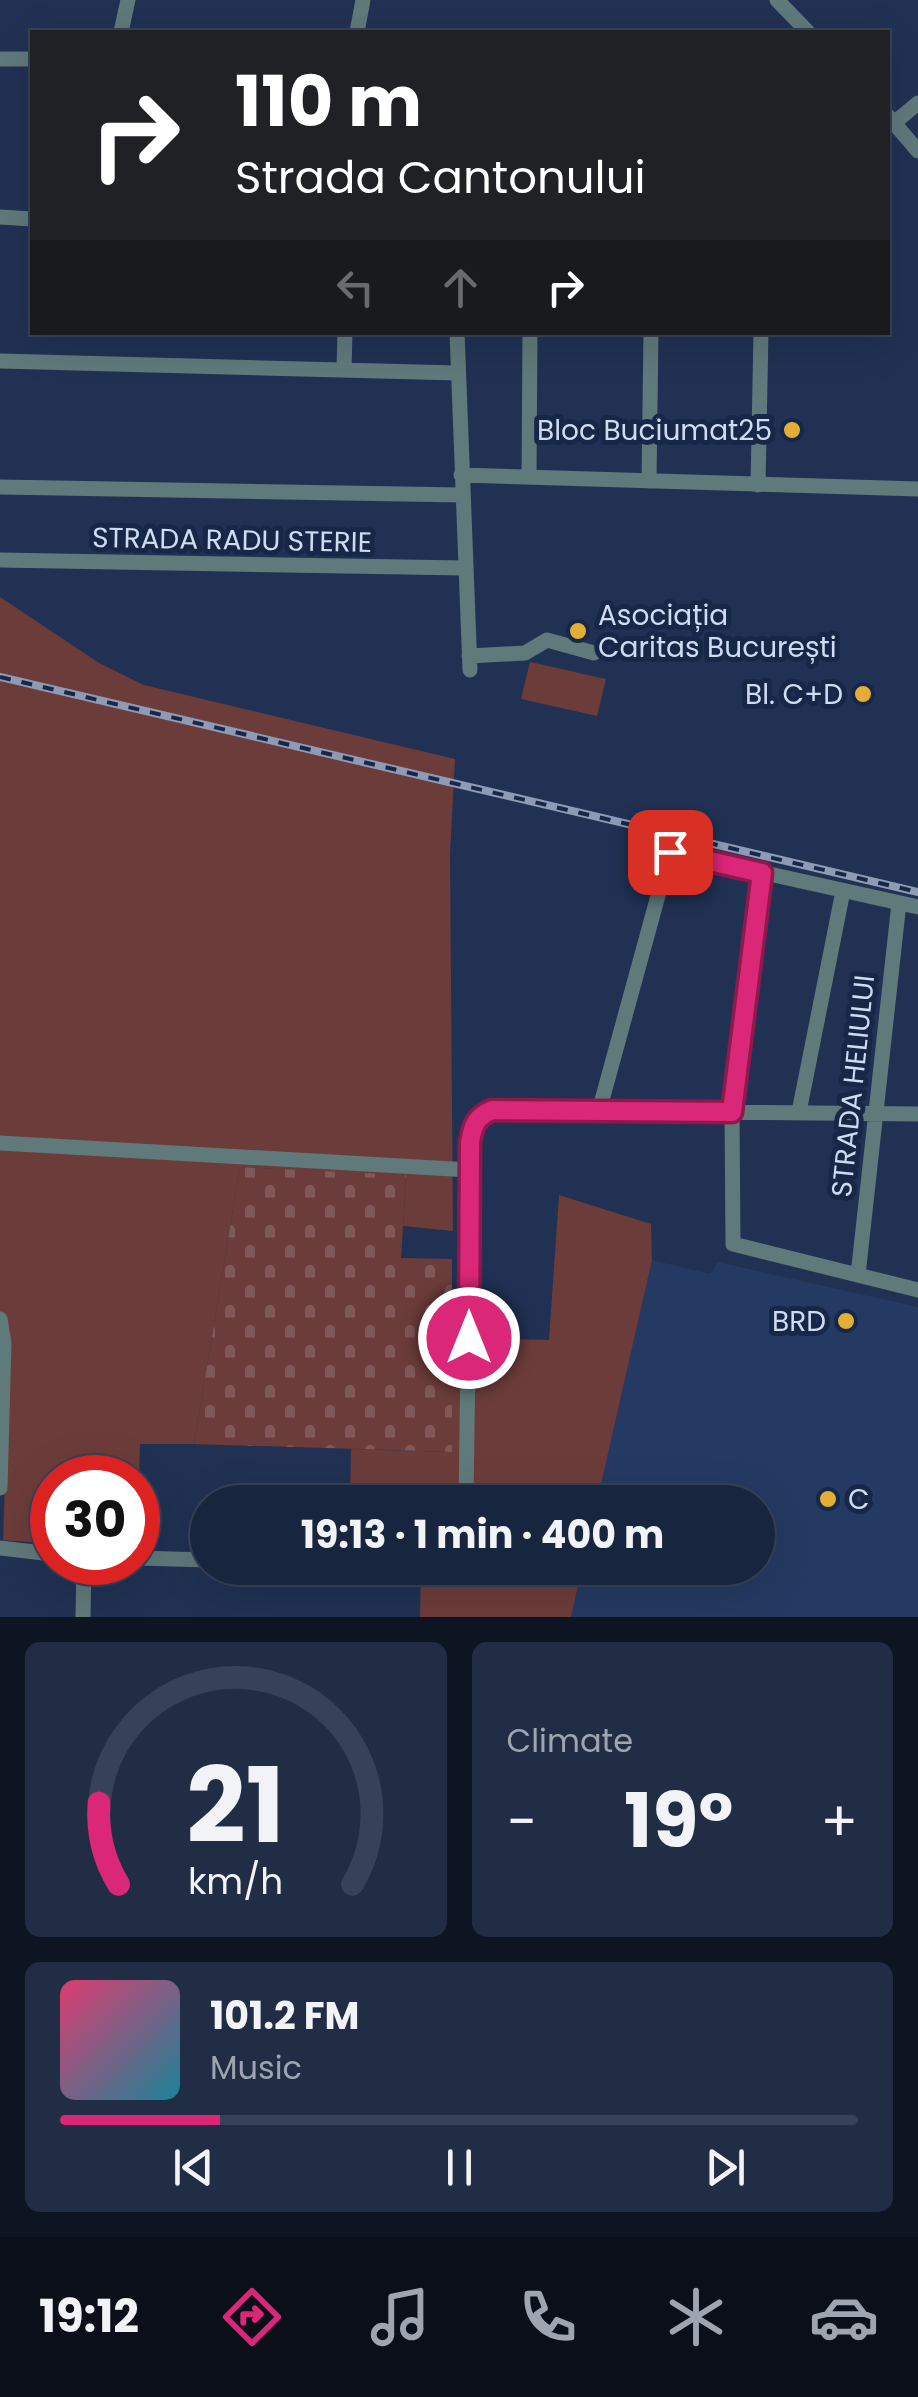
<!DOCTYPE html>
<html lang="en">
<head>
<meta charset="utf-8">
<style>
  :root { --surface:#18253e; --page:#212d45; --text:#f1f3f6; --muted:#9fa5b0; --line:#364258; --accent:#db2777 }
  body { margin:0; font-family:Poppins,sans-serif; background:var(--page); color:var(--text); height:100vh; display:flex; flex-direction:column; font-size:38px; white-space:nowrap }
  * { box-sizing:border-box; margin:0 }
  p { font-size:32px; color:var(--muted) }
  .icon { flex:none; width:55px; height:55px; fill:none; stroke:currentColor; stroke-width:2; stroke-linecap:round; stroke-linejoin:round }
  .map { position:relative; height:1617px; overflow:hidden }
  .drawer { display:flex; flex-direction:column; gap:25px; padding:25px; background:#0d1422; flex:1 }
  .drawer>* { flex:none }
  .hud { position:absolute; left:30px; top:30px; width:860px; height:305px; border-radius:0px; box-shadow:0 10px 40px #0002,0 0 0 2px var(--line); background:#202124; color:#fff; overflow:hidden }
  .speed { position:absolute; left:30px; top:1455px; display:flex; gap:20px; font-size:50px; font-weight:700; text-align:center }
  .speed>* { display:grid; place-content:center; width:130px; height:130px; border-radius:50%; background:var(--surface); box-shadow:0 10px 40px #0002,0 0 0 2px var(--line); line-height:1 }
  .speed .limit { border:15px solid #d22; background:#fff; color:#111 }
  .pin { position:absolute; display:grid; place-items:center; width:85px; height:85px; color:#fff; margin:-42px; border-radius:20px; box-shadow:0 5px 15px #0006 }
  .me { position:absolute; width:110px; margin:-55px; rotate:0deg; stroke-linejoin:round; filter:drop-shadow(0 0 8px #0008) }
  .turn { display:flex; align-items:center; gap:35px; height:210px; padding:0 40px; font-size:45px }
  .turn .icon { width:130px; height:130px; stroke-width:2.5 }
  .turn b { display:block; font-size:70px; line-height:85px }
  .lanes { display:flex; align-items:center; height:95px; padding:0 40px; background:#0003; justify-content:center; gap:50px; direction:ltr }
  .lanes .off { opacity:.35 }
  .big { font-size:75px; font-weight:700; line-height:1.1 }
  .drawer .card { flex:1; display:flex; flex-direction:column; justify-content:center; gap:15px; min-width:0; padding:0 35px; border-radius:15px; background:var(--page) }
  .drawer .dial { align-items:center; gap:0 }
  .dial svg { height:260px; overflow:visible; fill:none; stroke:var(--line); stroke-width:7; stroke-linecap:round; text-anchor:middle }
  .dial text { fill:var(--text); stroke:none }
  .song { display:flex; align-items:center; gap:30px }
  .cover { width:120px; height:120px; border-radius:15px; background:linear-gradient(135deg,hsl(340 70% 55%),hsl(190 70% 35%)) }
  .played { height:10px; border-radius:5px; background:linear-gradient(90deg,var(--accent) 20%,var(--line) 20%) }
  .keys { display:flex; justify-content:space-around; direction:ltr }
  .heat { display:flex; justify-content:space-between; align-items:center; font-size:55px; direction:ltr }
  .drawer .tiles { flex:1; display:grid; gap:25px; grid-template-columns:1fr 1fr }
  .card:last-child { grid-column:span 2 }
  .trip { position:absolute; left:190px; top:1485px; width:585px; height:100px; border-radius:50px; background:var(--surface); box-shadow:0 10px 40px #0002,0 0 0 2px var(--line); font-weight:700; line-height:100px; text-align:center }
  .tabs { display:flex; height:160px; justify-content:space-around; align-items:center; background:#0a0f19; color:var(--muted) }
  .tabs .icon { width:70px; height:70px }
  .tabs .active { color:var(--accent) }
  .tabs b { font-size:45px; color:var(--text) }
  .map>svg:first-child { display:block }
</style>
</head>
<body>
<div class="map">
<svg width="918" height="1617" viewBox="0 0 918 1617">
  <defs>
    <pattern id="cemetery-stones" width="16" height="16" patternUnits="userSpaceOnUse" patternTransform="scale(2.5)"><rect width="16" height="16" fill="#6c3c3a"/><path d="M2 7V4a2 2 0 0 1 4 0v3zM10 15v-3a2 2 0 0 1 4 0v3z" fill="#805857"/></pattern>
  </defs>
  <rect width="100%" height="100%" fill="#203153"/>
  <path fill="#253a62" d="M652 1260 710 1274 718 1262 918 1307V1617H571L582 1568H758V1502H597Z"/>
  <path fill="#6c3c3a" d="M0 597 99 663 144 685 455 759 450 855 453 1231 403 1226 406 1176 240 1167 194 1444H140L138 1525V1478H52V1544L3 1540 8 1397 0 1396Z
    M530 662 606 679 597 716 521 699Z
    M559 1195 651 1224 652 1260 597 1502H350L351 1449 452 1452V1335L469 1338 549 1340Z
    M421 1568H582L571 1617H420Z"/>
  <path fill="url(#cemetery-stones)" d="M240 1167 406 1175 401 1258 452 1259V1452L194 1444Z"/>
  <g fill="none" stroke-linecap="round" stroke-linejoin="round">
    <path stroke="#60797b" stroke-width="15" d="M777 0 808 32
      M121 32 128 0
      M357 32 363 0
      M0 59H32
      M888 116 918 151
      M894 123 918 103
      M0 217 32 219
      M457 332 470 670
      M0 361 457 373
      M344 369 345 332
      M461 475 918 489
      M529 477 530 332
      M649 481 651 332
      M758 485 761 332
      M0 487 462 495
      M0 560 464 568
      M469 656 525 653 547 640 594 653
      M762 873 732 1112 733 1244 918 1290
      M599 1111 670 852 918 907
      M799 1112 843 891
      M0 1143 470 1170
      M858 1275 899 903
      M0 1319 4 1343 0 1488
      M466 1502 471 1141C473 1125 476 1117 491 1110L918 1114
      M0 1548 52 1554
      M138 1558 208 1560
      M428 1568H447
      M83 1617 84 1562"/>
    <defs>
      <path id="rail" d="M0 677 918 892"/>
    </defs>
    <use href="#rail" stroke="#8d9bb5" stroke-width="8"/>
    <use href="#rail" stroke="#162748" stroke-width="4" stroke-dasharray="11" stroke-linecap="butt"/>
  </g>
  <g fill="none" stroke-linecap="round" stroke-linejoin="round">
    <defs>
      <path id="route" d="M469 1338 470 1142C473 1125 476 1117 492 1110L732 1112 762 873 670 852"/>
    </defs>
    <use href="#route" stroke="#8e194d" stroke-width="25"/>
    <use href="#route" stroke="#db2777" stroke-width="18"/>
  </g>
  <g fill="#e4ae35" stroke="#162748" stroke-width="4">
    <circle cx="792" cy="430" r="10"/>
    <circle cx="578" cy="631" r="10"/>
    <circle cx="863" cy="694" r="10"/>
    <circle cx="846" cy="1321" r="10"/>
    <circle cx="828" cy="1499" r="10"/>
  </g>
  <g text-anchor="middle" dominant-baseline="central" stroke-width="10" stroke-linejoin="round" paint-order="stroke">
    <g font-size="28" fill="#cfdbf1" stroke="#162748" text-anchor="end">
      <text x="772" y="430">Bloc Buciumat25</text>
      <text x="598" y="615" text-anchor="start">Asociația<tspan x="598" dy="32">Caritas București</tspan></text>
      <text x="843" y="694">Bl. C+D</text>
      <text x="826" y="1321">BRD</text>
      <text x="848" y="1499" text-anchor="start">C</text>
    </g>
    <g font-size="28" fill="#cfdbf1" stroke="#162748">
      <text transform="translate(232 540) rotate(1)">STRADA RADU STERIE</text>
      <text transform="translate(853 1086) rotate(-84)">STRADA HELIULUI</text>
    </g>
  </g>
</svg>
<div class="speed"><div class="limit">30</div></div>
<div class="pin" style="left:670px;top:852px;background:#d93025"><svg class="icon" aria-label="arrive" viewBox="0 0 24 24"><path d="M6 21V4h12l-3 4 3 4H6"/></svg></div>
<svg class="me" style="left:469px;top:1338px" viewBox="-20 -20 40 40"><circle r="17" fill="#db2777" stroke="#fff" stroke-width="3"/><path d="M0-11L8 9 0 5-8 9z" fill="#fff"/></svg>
<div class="trip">19:13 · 1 min · 400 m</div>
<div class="hud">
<div class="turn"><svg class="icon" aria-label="right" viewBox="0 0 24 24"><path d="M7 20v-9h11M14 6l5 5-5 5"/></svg><div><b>110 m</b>Strada Cantonului</div></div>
<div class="lanes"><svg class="icon off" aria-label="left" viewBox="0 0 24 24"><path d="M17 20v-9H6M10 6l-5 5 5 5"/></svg><svg class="icon off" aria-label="ahead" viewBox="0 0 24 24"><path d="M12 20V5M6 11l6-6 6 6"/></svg><svg class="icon" aria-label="right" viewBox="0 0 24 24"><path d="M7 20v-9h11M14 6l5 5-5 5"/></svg></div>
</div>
</div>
<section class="drawer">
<div class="tiles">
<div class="card dial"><svg viewBox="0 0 100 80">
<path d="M14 69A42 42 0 1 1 86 69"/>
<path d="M14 69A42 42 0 0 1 8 44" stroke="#db2777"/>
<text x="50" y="56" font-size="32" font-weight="700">21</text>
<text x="50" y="72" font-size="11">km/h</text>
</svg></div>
<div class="card"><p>Climate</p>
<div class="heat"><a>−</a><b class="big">19°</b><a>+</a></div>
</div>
<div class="card">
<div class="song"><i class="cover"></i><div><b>101.2 FM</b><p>Music</p></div></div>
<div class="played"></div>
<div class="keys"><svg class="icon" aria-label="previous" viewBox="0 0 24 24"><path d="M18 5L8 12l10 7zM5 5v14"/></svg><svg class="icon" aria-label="pause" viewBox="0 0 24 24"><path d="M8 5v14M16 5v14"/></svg><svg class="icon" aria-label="next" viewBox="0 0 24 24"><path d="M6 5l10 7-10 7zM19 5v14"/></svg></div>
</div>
</div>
</section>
<nav class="tabs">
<b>19:12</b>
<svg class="icon active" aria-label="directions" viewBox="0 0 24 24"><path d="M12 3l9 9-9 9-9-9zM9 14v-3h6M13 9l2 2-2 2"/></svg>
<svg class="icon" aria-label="music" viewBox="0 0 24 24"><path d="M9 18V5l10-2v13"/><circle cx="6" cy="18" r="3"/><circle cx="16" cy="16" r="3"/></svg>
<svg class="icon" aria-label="phone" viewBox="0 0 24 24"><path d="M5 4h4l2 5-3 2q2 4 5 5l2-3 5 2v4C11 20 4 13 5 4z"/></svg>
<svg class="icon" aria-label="climate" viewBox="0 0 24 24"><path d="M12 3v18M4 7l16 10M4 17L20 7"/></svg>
<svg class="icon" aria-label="car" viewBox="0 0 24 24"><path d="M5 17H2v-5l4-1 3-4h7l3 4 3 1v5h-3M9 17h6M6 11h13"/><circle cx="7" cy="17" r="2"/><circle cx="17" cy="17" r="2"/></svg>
</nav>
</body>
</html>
